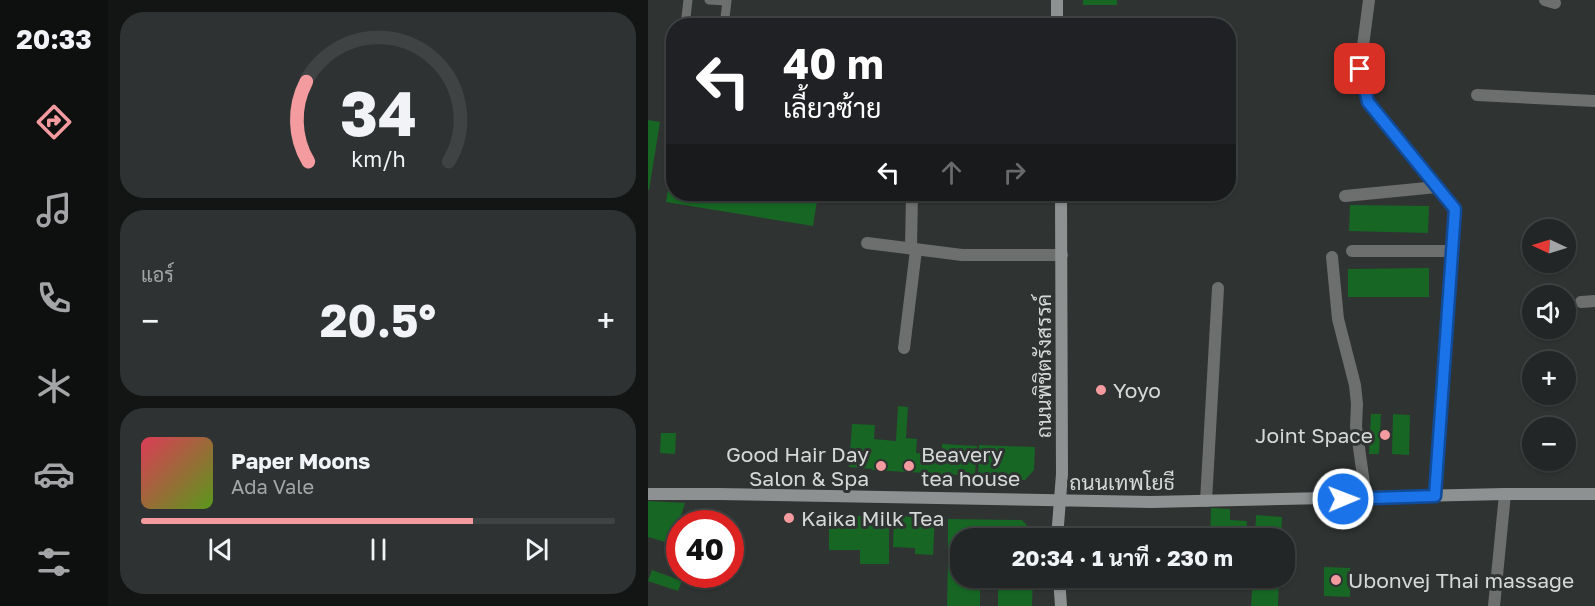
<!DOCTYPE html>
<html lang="th">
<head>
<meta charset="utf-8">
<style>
  :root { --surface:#232626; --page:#2f3232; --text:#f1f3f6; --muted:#a3a5a7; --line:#404343; --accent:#f49b9f }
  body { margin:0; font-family:"Golos Text",Sarabun,sans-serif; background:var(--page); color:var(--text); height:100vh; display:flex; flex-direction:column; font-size:22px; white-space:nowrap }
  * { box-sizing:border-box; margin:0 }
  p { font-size:20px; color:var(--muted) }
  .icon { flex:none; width:33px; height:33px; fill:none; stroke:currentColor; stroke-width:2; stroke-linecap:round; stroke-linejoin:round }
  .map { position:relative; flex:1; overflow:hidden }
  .side { display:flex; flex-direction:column; gap:12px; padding:12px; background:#131515; width:540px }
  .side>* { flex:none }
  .banner { position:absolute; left:18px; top:18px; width:570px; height:183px; border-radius:24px; box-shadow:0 2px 4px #0004,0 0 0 2px var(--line); background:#202124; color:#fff; overflow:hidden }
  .needle { width:39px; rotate:274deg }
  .fabs { position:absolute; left:874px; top:219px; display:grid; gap:12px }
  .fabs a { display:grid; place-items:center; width:54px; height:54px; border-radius:50%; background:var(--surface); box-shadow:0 2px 4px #0004,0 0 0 2px var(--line); font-size:30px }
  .speed { position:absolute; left:18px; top:510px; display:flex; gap:12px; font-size:30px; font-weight:700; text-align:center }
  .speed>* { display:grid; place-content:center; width:78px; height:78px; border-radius:50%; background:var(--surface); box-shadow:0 2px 4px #0004,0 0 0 2px var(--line); line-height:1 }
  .speed .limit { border:9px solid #d22; background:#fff; color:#111 }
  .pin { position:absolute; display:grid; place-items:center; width:51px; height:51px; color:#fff; margin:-26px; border-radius:12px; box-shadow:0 3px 9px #0006 }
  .me { position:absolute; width:66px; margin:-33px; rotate:89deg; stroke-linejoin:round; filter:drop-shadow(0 0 4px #0008) }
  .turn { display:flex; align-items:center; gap:21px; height:126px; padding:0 18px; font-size:27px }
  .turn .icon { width:78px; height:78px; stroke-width:2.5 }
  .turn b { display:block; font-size:42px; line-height:51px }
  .lanes { display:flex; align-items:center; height:57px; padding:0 18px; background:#0003; justify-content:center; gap:30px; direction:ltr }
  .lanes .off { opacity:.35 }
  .big { font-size:45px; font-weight:700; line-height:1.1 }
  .side .tile { flex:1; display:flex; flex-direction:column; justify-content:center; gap:9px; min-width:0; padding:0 21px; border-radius:24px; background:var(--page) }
  .side .dial { align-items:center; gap:0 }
  .dial svg { height:156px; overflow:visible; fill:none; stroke:var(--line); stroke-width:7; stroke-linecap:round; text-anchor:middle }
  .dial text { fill:var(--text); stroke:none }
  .song { display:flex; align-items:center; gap:18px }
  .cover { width:72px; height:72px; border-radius:9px; background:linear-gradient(135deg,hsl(350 70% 55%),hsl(90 70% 35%)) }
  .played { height:6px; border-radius:3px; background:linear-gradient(90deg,var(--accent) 70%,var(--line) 70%) }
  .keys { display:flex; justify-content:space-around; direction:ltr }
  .heat { display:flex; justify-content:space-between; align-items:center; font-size:33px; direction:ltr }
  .trip { position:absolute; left:302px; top:528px; width:345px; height:60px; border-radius:24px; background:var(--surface); box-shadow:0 2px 4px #0004,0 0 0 2px var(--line); font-weight:700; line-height:60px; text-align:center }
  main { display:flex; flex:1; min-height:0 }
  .tabs { display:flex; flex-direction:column; width:108px; justify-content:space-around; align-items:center; background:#0e0f0f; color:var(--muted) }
  .tabs .icon { width:42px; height:42px }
  .tabs .current { color:var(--accent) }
  .tabs b { font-size:27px; color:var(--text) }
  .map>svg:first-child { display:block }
</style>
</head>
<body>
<main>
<nav class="tabs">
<b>20:33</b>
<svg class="icon current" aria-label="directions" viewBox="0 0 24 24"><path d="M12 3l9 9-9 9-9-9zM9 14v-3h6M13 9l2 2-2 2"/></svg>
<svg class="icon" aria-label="music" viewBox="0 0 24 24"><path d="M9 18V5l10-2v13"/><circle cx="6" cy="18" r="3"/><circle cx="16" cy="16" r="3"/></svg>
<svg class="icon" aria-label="phone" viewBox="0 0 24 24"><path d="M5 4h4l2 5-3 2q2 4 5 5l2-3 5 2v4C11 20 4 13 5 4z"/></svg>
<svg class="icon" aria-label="climate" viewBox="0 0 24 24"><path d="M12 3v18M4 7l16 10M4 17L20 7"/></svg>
<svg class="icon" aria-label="car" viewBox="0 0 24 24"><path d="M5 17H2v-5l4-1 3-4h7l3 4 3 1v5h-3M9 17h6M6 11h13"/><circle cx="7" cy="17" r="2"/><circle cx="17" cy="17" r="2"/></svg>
<svg class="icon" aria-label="filters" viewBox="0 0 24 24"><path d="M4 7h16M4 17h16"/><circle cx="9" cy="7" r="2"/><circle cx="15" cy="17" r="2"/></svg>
</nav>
<section class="side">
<div class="tile dial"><svg viewBox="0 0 100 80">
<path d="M14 69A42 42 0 1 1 86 69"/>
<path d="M14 69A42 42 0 0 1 13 28" stroke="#f49b9f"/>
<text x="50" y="56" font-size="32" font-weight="700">34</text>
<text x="50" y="72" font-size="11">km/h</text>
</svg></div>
<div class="tile"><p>แอร์</p>
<div class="heat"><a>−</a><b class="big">20.5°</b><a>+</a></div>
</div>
<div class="tile">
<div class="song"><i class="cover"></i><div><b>Paper Moons</b><p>Ada Vale</p></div></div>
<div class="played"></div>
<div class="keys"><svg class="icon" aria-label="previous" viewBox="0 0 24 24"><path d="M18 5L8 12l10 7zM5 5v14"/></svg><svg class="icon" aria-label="pause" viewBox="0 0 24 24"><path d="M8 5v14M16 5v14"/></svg><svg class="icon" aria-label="next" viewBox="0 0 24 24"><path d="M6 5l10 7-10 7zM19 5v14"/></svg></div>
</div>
</section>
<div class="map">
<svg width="947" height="606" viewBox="0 0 947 606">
  <rect width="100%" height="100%" fill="#2f3332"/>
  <path fill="#176624" d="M435 0H469V5H435Z
    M0 120 12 122 1 190H0Z
    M24 165H26V194H170L165 226 18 202Z
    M702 205 781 206 780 233 701 231Z
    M781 268V297H700V269Z
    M250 406 260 407 258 438 269 439 268 453 294 454V444L329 446 327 476 224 470V469L201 467 204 424 227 425 226 439 248 441Z
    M723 414H733L731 454H721Z
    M745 414 762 415 761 455 744 454Z
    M13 433H28L27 454 12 453Z
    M331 445 387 447 386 470 377 480 330 478Z
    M0 501 37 503 24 544 0 537Z
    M563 508 582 509V520L599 521 598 538H562Z
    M608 515 634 517 633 538H607Z
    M181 516H241V564H212V550H181Z
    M246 516 287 517 285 555 267 554V548L245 547Z
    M300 519 374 520 385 532V538H312V549H300Z
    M82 559 92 561 87 577 82 576Z
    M300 560H312V578H332V606H299Z
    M676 567 702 568V597L676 596Z
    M4 570 34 581 30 591 0 581Z
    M350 578H385L384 606H350Z
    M512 578H533V590L512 589Z
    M605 578H631L630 606H603Z"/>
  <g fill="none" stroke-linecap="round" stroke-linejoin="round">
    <path stroke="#6d6f6f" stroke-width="9" d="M61 0 79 1V0
      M37 26 40 0
      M76 26 79 1"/>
    <path stroke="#6d6f6f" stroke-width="12" d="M721 0 712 69 720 102 807 209 787 496
      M897 0 907 3
      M829 95 947 101
      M697 196 789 187
      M219 243 314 255H414
      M263 249 264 194
      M704 251H804
      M684 257 690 319 707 385 709 404 708 426 718 498
      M933 302 947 301
      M256 348 268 250
      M558 501 570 288
      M846 606 857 494"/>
    <path stroke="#8d9191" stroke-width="12" d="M409 0V26
      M0 494H70L503 502 857 494H947
      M409 538 414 474 413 194
      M411 578 413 606"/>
  </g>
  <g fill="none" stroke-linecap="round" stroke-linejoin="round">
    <defs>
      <path id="route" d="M695 499 787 496 807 209 720 102 712 69"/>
    </defs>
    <use href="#route" stroke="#114b97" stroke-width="15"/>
    <use href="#route" stroke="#1a73e8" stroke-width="10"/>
  </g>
  <g fill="#f49b9f" stroke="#2f3332" stroke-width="2">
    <circle cx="453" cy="390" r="6"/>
    <circle cx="737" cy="435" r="6"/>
    <circle cx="233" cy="466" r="6"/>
    <circle cx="261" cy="466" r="6"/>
    <circle cx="141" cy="518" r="6"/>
    <circle cx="688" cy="580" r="6"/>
  </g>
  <g text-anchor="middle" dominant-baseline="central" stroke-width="6" stroke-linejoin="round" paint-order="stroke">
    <g font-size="21" fill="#d7d9d9" stroke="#2f3332">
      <text transform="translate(395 366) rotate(-90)">ถนนพิชิตรังสรรค์</text>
      <text x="474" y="482">ถนนเทพโยธี</text>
    </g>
    <g font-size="21" fill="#d7d9d9" stroke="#2f3332" text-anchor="start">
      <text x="465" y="390">Yoyo</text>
      <text x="725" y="435" text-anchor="end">Joint Space</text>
      <text x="221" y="454" text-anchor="end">Good Hair Day<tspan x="221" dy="24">Salon &amp; Spa</tspan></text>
      <text x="273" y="454">Beavery<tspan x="273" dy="24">tea house</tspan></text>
      <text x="153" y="518">Kaika Milk Tea</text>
      <text x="700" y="580">Ubonvej Thai massage</text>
    </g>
  </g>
</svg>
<div class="fabs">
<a><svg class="needle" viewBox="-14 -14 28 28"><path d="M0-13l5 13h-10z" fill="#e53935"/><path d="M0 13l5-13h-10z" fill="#a3a5a7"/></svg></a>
<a><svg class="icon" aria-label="sound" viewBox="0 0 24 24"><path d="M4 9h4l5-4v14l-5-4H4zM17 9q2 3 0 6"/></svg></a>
<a>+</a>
<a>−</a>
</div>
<div class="speed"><div class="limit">40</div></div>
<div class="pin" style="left:712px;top:69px;background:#d93025"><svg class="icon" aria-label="arrive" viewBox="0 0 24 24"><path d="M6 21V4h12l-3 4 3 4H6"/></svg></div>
<svg class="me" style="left:695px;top:499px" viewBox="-20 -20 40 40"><circle r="17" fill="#1a73e8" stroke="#fff" stroke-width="3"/><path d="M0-11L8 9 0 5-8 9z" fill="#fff"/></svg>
<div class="trip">20:34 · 1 นาที · 230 m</div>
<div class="banner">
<div class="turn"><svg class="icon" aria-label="left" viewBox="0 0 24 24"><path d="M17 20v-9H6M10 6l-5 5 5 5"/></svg><div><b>40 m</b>เลี้ยวซ้าย</div></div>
<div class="lanes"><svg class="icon" aria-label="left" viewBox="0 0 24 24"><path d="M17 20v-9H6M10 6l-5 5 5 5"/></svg><svg class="icon off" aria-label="ahead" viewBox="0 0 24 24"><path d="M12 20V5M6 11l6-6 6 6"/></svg><svg class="icon off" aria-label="right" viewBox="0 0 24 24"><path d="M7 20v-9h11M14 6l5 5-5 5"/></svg></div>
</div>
</div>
</main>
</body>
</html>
